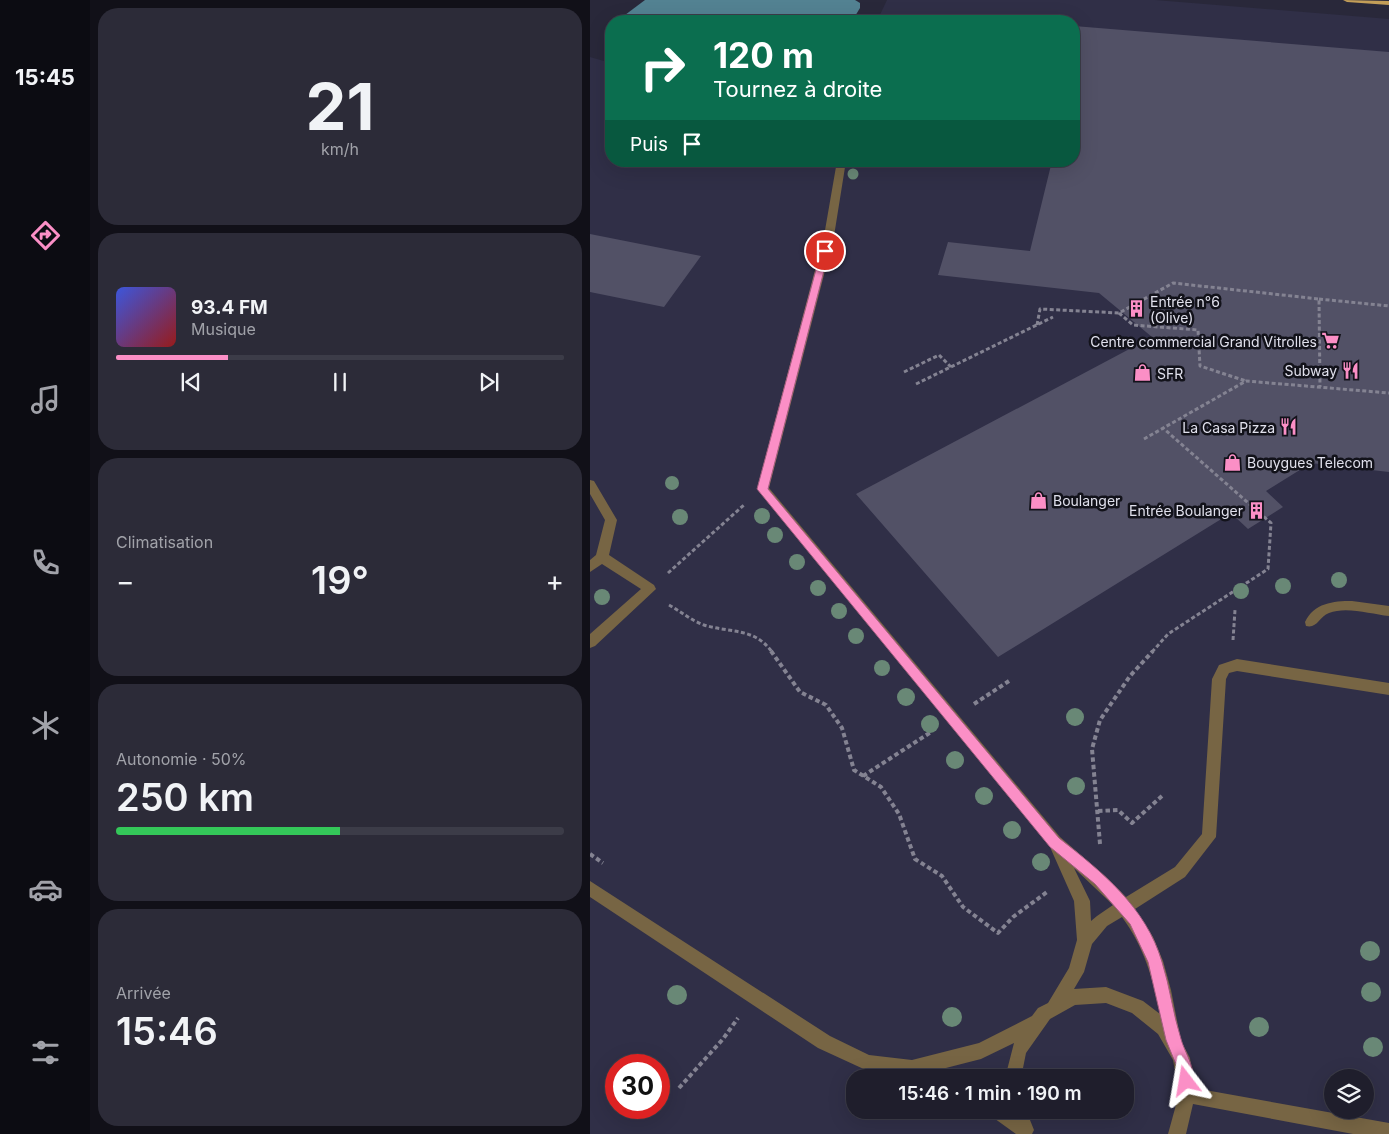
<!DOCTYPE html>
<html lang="fr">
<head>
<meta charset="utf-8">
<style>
  :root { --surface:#1f1e2c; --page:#2c2b38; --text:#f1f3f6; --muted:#a1a2a9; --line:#3c3c48; --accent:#fb8fc6 }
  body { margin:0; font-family:Inter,sans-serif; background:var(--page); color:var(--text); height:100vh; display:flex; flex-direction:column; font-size:19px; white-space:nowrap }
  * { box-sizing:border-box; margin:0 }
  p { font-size:16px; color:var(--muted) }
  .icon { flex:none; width:28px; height:28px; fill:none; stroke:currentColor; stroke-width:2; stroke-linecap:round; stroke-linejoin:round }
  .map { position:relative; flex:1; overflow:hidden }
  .side { display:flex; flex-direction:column; gap:8px; padding:8px; background:#111018; width:500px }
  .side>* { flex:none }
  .top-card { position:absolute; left:15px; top:15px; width:475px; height:152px; border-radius:20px; box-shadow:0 5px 20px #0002,0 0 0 1px var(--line); background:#0b6e4f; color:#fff; overflow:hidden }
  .tools { position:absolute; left:734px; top:1069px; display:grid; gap:10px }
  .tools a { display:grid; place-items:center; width:50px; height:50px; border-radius:50%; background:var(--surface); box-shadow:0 5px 20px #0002,0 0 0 1px var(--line); font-size:25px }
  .speed { position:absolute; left:15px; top:1054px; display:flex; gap:10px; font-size:25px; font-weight:700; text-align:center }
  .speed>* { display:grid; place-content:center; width:65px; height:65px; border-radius:50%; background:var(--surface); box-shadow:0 5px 20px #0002,0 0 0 1px var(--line); line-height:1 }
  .speed .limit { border:8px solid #d22; background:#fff; color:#111 }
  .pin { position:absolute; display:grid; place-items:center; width:42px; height:42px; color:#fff; margin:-21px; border:2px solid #fff; border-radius:50%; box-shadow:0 1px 5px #0007 }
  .me { position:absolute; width:55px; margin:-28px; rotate:346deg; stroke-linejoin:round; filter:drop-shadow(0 0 4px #0008) }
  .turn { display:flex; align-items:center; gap:18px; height:105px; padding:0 25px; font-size:22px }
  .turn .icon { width:65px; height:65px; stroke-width:2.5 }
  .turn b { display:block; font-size:35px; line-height:42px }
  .then { display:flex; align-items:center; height:48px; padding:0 25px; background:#0003; gap:10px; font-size:19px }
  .big { font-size:38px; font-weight:600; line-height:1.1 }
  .side .card { flex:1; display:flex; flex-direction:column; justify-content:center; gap:8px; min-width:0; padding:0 18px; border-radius:20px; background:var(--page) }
  .side .dial { align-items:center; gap:0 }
  .dial b { font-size:65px; line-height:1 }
  .song { display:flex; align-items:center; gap:15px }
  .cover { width:60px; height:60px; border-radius:8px; background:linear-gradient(135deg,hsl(230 70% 55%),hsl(0 70% 35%)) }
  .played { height:5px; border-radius:2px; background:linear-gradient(90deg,var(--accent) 25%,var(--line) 25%) }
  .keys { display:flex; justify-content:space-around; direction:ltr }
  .heat { display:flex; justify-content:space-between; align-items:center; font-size:28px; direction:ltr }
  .charge { height:8px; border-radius:4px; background:linear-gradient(90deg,#34c759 50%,var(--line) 0) }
  .trip { position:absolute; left:256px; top:1069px; width:288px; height:50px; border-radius:20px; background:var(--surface); box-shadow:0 5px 20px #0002,0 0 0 1px var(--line); font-weight:600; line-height:50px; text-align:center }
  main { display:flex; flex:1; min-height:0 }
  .dock { display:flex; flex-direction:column; width:90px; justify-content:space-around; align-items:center; background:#0c0c12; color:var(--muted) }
  .dock .icon { width:35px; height:35px }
  .dock .current { color:var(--accent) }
  .dock b { font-size:22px; color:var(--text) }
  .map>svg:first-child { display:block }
</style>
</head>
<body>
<main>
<nav class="dock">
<b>15:45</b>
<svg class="icon current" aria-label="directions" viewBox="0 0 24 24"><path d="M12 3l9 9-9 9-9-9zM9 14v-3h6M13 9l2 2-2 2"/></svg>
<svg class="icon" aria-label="music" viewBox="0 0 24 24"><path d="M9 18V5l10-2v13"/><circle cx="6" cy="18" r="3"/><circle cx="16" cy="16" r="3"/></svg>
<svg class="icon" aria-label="phone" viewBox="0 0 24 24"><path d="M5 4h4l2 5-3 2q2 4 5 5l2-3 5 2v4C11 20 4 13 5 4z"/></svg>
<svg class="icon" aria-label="climate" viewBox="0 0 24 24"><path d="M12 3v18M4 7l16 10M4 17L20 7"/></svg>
<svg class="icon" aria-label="car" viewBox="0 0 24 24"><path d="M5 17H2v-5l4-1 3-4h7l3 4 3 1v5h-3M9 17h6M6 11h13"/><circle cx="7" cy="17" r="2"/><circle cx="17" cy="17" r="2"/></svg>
<svg class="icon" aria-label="filters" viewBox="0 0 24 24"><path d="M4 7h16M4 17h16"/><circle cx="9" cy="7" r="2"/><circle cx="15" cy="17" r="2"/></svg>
</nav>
<section class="side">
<div class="card dial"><b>21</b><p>km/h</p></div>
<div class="card">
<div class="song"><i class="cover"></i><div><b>93.4 FM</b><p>Musique</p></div></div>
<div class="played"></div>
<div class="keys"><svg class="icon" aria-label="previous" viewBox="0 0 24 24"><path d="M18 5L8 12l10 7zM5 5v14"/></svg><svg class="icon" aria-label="pause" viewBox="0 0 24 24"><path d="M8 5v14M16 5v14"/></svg><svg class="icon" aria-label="next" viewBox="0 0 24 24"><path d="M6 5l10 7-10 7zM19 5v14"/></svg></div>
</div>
<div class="card"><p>Climatisation</p>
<div class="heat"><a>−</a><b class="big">19°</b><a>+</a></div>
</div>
<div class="card"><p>Autonomie · 50%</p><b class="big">250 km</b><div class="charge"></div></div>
<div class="card"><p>Arrivée</p><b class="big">15:46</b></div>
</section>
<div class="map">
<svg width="799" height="1134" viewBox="0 0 799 1134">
  <rect width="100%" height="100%" fill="#29283a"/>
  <path fill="#302f47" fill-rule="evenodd" d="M297 0H565L799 19V1134H0V57L21 63V161H484V21H287ZM26 1065H69V1108H26ZM265 1078H535V1110H265ZM742 1078H775V1110H742Z"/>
  <path fill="#538292" d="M55 0H265L270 3V8L262 21H27Z"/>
  <path fill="#525166" d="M484 26 799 52V472L721 463 676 491 693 507 658 529 641 513 408 657 266 494 562 337 509 293 348 275 358 242 440 251 462 161H484Z
    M0 234 111 256 74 307 0 292Z"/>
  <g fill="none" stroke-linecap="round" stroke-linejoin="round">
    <path stroke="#848392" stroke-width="3" stroke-dasharray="4 2.5" stroke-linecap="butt" d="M729 299 799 306
      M529 313 543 325 608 330 610 366 656 381
      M447 325 450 309 529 313 583 283 729 299 730 387
      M314 372 349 355 361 367
      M326 384 463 317
      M554 439 656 381 799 393
      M78 573 155 504
      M79 605C90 611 102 621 114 625 139 633 164 627 182 652
      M643 640 645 610
      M562 652 578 634 678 569 681 523 573 428"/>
    <path stroke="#848392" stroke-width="4" stroke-dasharray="4.5 3" stroke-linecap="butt" d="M181 651 210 692 236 705 252 728 264 770 291 787 309 814 325 859 352 876 373 907 408 933 423 917 457 892
      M384 704 419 681
      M273 776 341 732
      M508 811 528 810 542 823 573 795
      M510 844 502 749 510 720 540 676 563 651
      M0 854 13 863
      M89 1088 133 1039 148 1018"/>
    <path fill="#776544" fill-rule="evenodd" d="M0 480 4 481 27 520 19 555 64 585 66 589 5 646 0 648V634L51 589 12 564 0 572V560L6 555 15 520 0 494Z
      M762 601 799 606V616C781 614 756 606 739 613 729 617 727 629 716 626L715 622C724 603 743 601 762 601Z"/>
    <path fill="#776544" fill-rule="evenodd" d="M247 161H256L244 236 179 488 470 837 515 876 536 897 585 867 612 834 622 679 629 665 647 659 799 683V695L647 671 639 673 636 679 626 837 595 877 545 909 563 937 573 961 581 990 591 1041 600 1058 604 1088 799 1123V1134H763L603 1104 596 1134H578L589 1094 583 1060 568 1034 542 1013 516 1003 485 1005 460 1019 436 1053 431 1078H415L424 1043 391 1059 348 1070 353 1072 355 1078H325L278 1071 228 1048 0 897V881L240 1036 279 1055 322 1060 389 1043 442 1016 448 1008 458 1003 479 968 487 940 484 901 460 847 167 489 234 236ZM484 868 523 905 507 916 501 921 500 901ZM532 917C554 947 563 978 570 1014L553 1001 516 987 484 989 494 972 502 944 517 926Z
      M398 1110H436L444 1130 442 1134H426L401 1116Z"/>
    <path fill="#c39e58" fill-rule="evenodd" d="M753 0 799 1V5L757 2Z"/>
  </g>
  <g fill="#698876">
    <circle cx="263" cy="174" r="5.5"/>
    <circle cx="82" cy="483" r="7"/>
    <circle cx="172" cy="516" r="8"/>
    <circle cx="90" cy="517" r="8"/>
    <circle cx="185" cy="535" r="8"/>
    <circle cx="207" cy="562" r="8"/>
    <circle cx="749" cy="580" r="8"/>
    <circle cx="693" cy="586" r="8"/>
    <circle cx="228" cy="588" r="8"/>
    <circle cx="651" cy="591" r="8"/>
    <circle cx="12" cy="597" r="8"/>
    <circle cx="249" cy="611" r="8"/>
    <circle cx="266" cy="636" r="8"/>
    <circle cx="292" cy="668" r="8"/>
    <circle cx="316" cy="697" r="9"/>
    <circle cx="485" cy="717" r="9"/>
    <circle cx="340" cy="724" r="9"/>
    <circle cx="365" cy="760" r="9"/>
    <circle cx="486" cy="786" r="9"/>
    <circle cx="394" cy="796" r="9"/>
    <circle cx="422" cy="830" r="9"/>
    <circle cx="451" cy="862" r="9"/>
    <circle cx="780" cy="951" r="10"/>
    <circle cx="781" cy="992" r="10"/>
    <circle cx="87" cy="995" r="10"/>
    <circle cx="362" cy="1017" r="10"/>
    <circle cx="669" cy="1027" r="10"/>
    <circle cx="783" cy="1047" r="10"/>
  </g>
  <path fill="#fb8fc6" stroke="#a35d81" d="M235 248 239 251 178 489 469 838C512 872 556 907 572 962 580 987 583 1014 591 1039 595 1054 608 1070 601 1086L596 1088 591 1086 587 1067 576 1040 558 962 540 924 505 884 460 847 167 489 231 251Z"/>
  <defs>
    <symbol id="building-bare" viewBox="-9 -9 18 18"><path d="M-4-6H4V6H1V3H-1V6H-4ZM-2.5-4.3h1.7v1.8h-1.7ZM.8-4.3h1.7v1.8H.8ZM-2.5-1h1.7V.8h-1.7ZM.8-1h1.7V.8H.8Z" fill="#fb8fc6" stroke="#12121a" stroke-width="2.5" paint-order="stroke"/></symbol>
    <symbol id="supermarket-bare" viewBox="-9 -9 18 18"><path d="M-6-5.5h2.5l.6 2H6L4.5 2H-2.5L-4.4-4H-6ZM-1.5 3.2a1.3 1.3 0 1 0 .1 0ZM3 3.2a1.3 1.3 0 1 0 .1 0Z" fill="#fb8fc6" stroke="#12121a" stroke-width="2.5" paint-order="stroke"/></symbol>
    <symbol id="restaurant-bare" viewBox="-9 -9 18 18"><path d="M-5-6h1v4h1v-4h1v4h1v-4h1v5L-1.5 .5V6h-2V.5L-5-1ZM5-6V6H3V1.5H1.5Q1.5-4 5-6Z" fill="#fb8fc6" stroke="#12121a" stroke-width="2.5" paint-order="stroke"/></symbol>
    <symbol id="shop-bare" viewBox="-9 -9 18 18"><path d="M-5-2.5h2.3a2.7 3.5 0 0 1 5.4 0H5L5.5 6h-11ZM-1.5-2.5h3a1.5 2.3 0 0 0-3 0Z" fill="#fb8fc6" stroke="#12121a" stroke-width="2.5" paint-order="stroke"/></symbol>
  </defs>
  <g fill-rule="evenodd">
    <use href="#building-bare" x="534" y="296" width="25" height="25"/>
    <use href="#supermarket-bare" x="728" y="328" width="25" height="25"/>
    <use href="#restaurant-bare" x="748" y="358" width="25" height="25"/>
    <use href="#shop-bare" x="540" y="360" width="25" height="25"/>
    <use href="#restaurant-bare" x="686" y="414" width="25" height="25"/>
    <use href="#shop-bare" x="630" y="450" width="25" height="25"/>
    <use href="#shop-bare" x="436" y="488" width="25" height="25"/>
    <use href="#building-bare" x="654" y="498" width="25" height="25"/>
  </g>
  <g text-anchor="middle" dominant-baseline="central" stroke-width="5" stroke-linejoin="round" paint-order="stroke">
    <g font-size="14" fill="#e0e0ec" stroke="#12121a" text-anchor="start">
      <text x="560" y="301">Entrée n°6<tspan x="560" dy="16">(Olive)</tspan></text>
      <text x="727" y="341" text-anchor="end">Centre commercial Grand Vitrolles</text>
      <text x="747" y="370" text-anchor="end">Subway</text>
      <text x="567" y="373">SFR</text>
      <text x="685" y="427" text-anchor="end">La Casa Pizza</text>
      <text x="657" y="462">Bouygues Telecom</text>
      <text x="463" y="500">Boulanger</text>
      <text x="653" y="510" text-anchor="end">Entrée Boulanger</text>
    </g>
  </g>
</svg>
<div class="tools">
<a><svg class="icon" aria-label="layers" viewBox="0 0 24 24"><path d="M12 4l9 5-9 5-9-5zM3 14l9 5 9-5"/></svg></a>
</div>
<div class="speed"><div class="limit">30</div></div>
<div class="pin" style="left:235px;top:251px;background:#d93025"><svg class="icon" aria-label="arrive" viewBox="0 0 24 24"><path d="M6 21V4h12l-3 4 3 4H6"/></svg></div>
<svg class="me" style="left:596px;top:1081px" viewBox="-20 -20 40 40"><path d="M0-17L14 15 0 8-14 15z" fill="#fb8fc6" stroke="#fff" stroke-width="4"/></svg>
<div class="trip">15:46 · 1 min · 190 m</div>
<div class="top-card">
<div class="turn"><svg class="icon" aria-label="right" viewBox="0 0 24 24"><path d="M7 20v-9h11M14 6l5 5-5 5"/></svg><div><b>120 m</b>Tournez à droite</div></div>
<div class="then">Puis<svg class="icon" aria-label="arrive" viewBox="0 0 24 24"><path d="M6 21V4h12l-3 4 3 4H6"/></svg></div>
</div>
</div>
</main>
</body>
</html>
